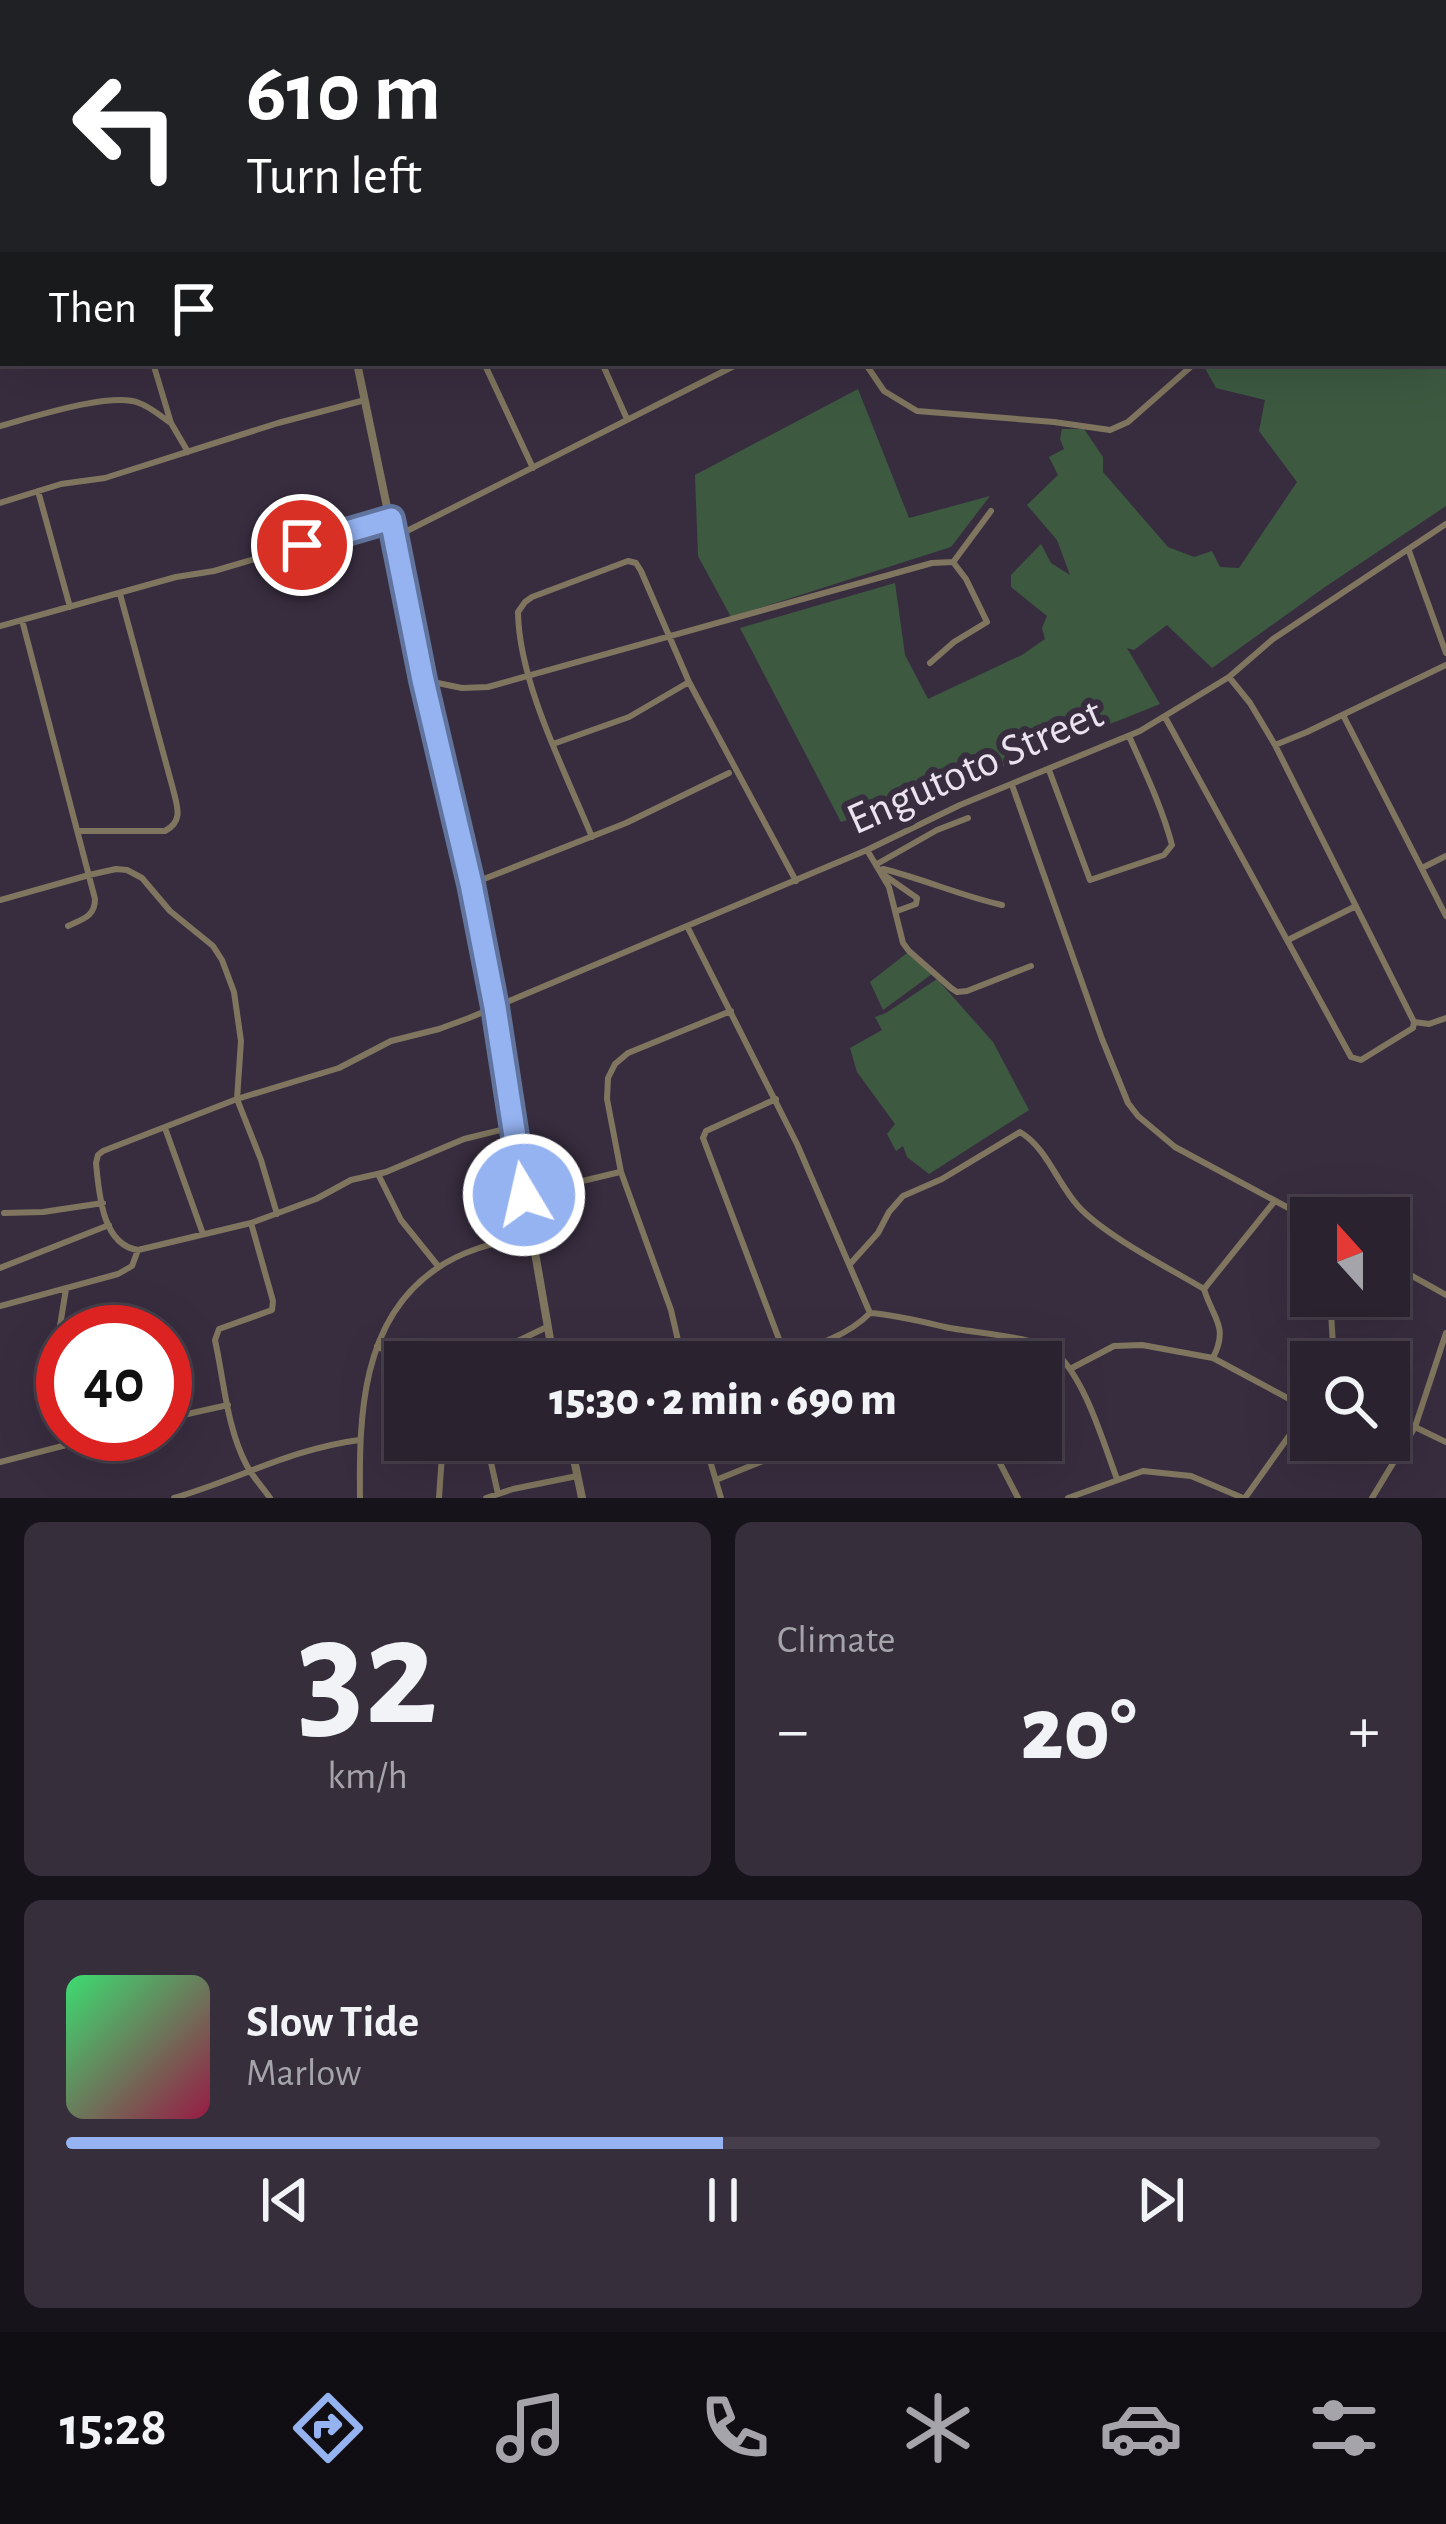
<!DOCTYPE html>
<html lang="en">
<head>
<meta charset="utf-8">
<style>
  :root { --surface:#2a222f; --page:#362f3b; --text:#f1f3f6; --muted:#a5a4aa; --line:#463f4b; --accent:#95b2f1 }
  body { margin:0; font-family:"Alegreya Sans",sans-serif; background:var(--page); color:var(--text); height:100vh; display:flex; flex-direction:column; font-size:45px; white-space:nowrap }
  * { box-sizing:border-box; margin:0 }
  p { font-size:39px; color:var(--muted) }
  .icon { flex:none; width:66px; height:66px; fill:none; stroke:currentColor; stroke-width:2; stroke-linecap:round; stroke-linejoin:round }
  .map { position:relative; height:1498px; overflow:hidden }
  .panel { display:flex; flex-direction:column; gap:24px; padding:24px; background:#17131a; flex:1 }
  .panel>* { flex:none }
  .top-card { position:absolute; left:0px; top:0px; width:1446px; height:366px; box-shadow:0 12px 48px #0002,0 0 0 3px var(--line); background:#202124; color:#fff; overflow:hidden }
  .needle { width:78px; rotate:339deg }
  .fabs { position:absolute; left:1290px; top:1197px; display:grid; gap:24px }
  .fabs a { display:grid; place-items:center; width:120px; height:120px; border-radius:0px; background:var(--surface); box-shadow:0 12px 48px #0002,0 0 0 3px var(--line); font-size:60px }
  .speed { position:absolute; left:36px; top:1305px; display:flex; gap:24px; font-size:60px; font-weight:700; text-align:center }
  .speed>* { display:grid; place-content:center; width:156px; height:156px; border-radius:50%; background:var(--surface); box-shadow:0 12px 48px #0002,0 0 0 3px var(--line); line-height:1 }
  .speed .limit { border:18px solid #d22; background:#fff; color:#111 }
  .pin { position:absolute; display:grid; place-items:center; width:102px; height:102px; color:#fff; margin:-51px; border:6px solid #fff; border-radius:50%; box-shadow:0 3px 12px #0007 }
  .me { position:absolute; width:132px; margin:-66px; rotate:351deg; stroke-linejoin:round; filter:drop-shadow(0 0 9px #0008) }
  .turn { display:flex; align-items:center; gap:42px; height:252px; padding:0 48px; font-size:54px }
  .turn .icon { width:156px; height:156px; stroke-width:2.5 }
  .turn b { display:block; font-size:84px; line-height:102px }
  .then { display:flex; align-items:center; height:114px; padding:0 48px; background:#0003; gap:24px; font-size:45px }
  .big { font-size:90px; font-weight:800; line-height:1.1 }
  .panel .card { flex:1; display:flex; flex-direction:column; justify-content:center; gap:18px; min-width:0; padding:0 42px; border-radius:18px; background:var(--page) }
  .panel .dial { align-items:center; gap:0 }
  .dial b { font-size:156px; line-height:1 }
  .song { display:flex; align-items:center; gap:36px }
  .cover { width:144px; height:144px; border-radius:18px; background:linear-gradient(135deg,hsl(140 70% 55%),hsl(340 70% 35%)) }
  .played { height:12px; border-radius:6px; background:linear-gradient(90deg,var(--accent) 50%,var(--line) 50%) }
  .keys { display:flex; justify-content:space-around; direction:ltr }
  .heat { display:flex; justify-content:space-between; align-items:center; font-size:66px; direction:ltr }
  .panel .tiles { flex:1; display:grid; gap:24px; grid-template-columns:1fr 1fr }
  .card:last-child { grid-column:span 2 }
  .trip { position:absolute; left:384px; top:1341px; width:678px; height:120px; border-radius:0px; background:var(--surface); box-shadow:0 12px 48px #0002,0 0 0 3px var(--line); font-weight:800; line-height:120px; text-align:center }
  .menu { display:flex; height:192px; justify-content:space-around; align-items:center; background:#110e13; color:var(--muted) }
  .menu .icon { width:84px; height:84px }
  .menu .active { color:var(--accent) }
  .menu b { font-size:54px; color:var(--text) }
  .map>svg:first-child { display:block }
</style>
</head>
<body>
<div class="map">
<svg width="1446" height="1498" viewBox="0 0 1446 1498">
  <rect width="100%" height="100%" fill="#382d3f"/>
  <path fill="#3d5a41" d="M1443 284 1446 288V506L1325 587 1212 668 1167 625 1134 650 1127 648 1160 704 963 783 841 822 740 628 895 583 905 655 928 699 1022 655 1045 639 1042 628 1047 616 1011 587V575L1041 544 1051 563 1070 575 1057 540 1027 505 1058 475 1049 457 1064 449 1060 439 1062 429H1084L1103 457V472L1168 547 1194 557 1212 551 1220 567 1239 568 1297 482 1259 431 1265 400 1216 388 1202 363H1443Z
    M858 389 909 518 990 496 951 547 731 617 698 556 695 475Z
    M907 953 932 974 883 1010 870 982Z
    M937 979 993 1042 1029 1110 929 1174 907 1157 903 1146 896 1151 887 1134 895 1124 857 1072 850 1048 882 1030 875 1017 886 1013Z"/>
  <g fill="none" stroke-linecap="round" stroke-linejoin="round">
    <path stroke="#80765f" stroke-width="6" d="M113 0 114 3
      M652 0 654 3
      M1219 0 1222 3
      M361 3 368 0
      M621 3 623 0
      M947 3 952 0
      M1333 3 1340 0
      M0 106 3 128
      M0 161 3 159
      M0 254 3 253
      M1443 268 1446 272
      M153 363 171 423 188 452
      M484 363 533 468
      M602 363 627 419
      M865 363 884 391 917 411 1054 422 1110 430 1128 422 1195 363
      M0 426C30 418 112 391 139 403 151 407 161 417 171 423
      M38 491 70 607
      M0 503 61 484 105 478 278 423 365 400
      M395 537 740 363
      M1409 551 1446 653
      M954 561 991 511
      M22 620 95 899C95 917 82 919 68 926
      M0 626 176 577 214 571 390 519
      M1229 677 1250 703 1275 745 1414 1022
      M423 680 462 688 488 687 932 563 953 562 966 579 987 622 954 642 930 663
      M1343 715 1446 916
      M1165 717 1351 1057 1361 1060 1413 1028 1414 1022 1429 1024 1446 1018
      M553 744 629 717 689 682
      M1275 745 1307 732 1446 665
      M1049 770 1090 880 1164 855 1172 845C1162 807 1145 772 1129 736
      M1012 785 1102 1039 1128 1103 1138 1116 1175 1147 1311 1220
      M78 831H165C184 821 177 806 173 789L120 594
      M592 837C565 771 519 683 518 612L525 602 532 597 628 561 636 563 641 571 689 682 796 881
      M867 850 889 887 903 943 909 951 951 988 957 992 967 991 1031 966
      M877 864 937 830 968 818
      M1422 868 1446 856
      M883 869C924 879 961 896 1002 905
      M884 875 917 898 916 904 897 911
      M471 884 626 823 729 773
      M0 900 89 875 116 869 127 870 142 878 170 911 213 946 222 960 234 992 241 1041 237 1099 261 1160 277 1214
      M687 926 797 1144 870 1313C896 1315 920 1321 945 1327 972 1333 1036 1336 1055 1352 1085 1378 1103 1442 1117 1479
      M1290 939 1356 906
      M776 1099 706 1131 703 1138 785 1355
      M513 1127 464 1139 386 1172 351 1180 316 1199 251 1223 138 1250C102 1245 99 1193 96 1163L98 1155 103 1151 237 1099 339 1068 391 1041 439 1029 469 1018 867 850 960 805 1140 731 1229 677 1273 639 1446 524
      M165 1128 203 1234
      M378 1174 401 1220 438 1266
      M524 1195 620 1172
      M4 1213 43 1212 103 1203
      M251 1223 273 1301 272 1310 219 1329 215 1340C224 1381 227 1429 247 1466 253 1477 263 1488 270 1498
      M851 1263 878 1233 889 1212 903 1196 942 1179 1020 1132C1047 1148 1057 1183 1078 1206 1104 1235 1169 1268 1204 1289
      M1389 1263 1446 1295
      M0 1268 109 1225
      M1330 1296 1334 1362
      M0 1306 118 1274 132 1266 138 1250
      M57 1344 66 1289
      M377 1346 406 1362
      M1213 1358C1229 1326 1213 1319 1204 1289L1274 1202
      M474 1362 547 1327
      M683 1362 671 1310 621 1172 607 1099 608 1078 615 1064 628 1053 731 1011
      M765 1362C800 1350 844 1340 870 1313
      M1070 1369 1114 1346 1142 1345 1213 1358 1308 1409
      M165 1419 228 1405
      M1415 1427 1446 1442
      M486 1440 498 1494
      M704 1440 721 1498
      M988 1440 1018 1498
      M0 1462 109 1434
      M716 1480 815 1440
      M174 1498C239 1479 291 1449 359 1440
      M360 1498C359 1417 361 1320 436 1269 464 1249 499 1242 532 1234
      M439 1498 443 1440
      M486 1498 513 1489 577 1476
      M1068 1498 1143 1471 1191 1476 1243 1498
      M1245 1498 1311 1405
      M1372 1498 1415 1427 1446 1333"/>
    <path stroke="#80765f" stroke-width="8" d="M288 0V3
      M357 363 423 680 471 884 554 1362
      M570 1440 582 1498"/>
  </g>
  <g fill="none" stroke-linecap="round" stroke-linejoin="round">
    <defs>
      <path id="route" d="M302 545 391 519 423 680 471 884 495 1007 524 1195"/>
    </defs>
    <use href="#route" stroke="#61749d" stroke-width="30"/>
    <use href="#route" stroke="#95b2f1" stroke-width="21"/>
  </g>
  <g text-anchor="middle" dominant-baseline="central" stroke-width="12" stroke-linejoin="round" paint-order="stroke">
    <g font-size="45" fill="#eae3ef" stroke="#382d3f">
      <text transform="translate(975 767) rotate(-24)">Engutoto Street</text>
    </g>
  </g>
</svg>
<div class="fabs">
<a><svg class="needle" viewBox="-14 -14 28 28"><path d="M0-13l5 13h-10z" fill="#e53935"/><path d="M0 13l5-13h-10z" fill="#a5a4aa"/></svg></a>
<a><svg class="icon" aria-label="search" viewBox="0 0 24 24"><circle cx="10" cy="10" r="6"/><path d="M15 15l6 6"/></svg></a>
</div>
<div class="speed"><div class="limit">40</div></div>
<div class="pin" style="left:302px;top:545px;background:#d93025"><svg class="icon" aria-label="arrive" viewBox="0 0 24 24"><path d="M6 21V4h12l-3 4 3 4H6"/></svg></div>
<svg class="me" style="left:524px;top:1195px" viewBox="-20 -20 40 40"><circle r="17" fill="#95b2f1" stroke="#fff" stroke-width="3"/><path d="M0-11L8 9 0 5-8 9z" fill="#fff"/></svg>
<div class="trip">15:30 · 2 min · 690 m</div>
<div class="top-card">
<div class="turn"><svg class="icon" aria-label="left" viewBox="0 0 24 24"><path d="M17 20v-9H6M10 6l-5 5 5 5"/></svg><div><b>610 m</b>Turn left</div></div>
<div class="then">Then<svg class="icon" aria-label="arrive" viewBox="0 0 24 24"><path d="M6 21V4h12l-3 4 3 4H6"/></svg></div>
</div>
</div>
<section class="panel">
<div class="tiles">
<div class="card dial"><b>32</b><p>km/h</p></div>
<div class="card"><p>Climate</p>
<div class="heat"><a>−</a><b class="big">20°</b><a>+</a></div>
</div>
<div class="card">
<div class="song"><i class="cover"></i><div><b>Slow Tide</b><p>Marlow</p></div></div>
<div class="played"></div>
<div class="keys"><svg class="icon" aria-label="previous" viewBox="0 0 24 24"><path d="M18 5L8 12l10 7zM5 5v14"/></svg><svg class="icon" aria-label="pause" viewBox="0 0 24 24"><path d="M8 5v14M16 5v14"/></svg><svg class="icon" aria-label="next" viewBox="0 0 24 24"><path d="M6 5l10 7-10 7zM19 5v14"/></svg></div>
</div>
</div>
</section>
<nav class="menu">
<b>15:28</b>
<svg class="icon active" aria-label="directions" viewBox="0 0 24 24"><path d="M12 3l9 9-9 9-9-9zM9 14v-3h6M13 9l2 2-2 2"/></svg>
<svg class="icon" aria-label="music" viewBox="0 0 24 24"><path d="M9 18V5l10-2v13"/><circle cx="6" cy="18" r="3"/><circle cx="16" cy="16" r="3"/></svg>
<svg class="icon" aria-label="phone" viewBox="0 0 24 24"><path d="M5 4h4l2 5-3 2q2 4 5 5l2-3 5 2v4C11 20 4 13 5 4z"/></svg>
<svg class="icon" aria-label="climate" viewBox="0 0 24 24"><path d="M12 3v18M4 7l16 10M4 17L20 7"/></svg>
<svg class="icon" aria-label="car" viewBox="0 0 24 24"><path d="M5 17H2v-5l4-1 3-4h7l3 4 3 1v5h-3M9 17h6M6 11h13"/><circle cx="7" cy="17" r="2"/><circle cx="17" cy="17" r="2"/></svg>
<svg class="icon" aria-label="filters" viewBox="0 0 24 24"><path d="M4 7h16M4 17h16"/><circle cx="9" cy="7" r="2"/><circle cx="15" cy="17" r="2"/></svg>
</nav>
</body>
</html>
